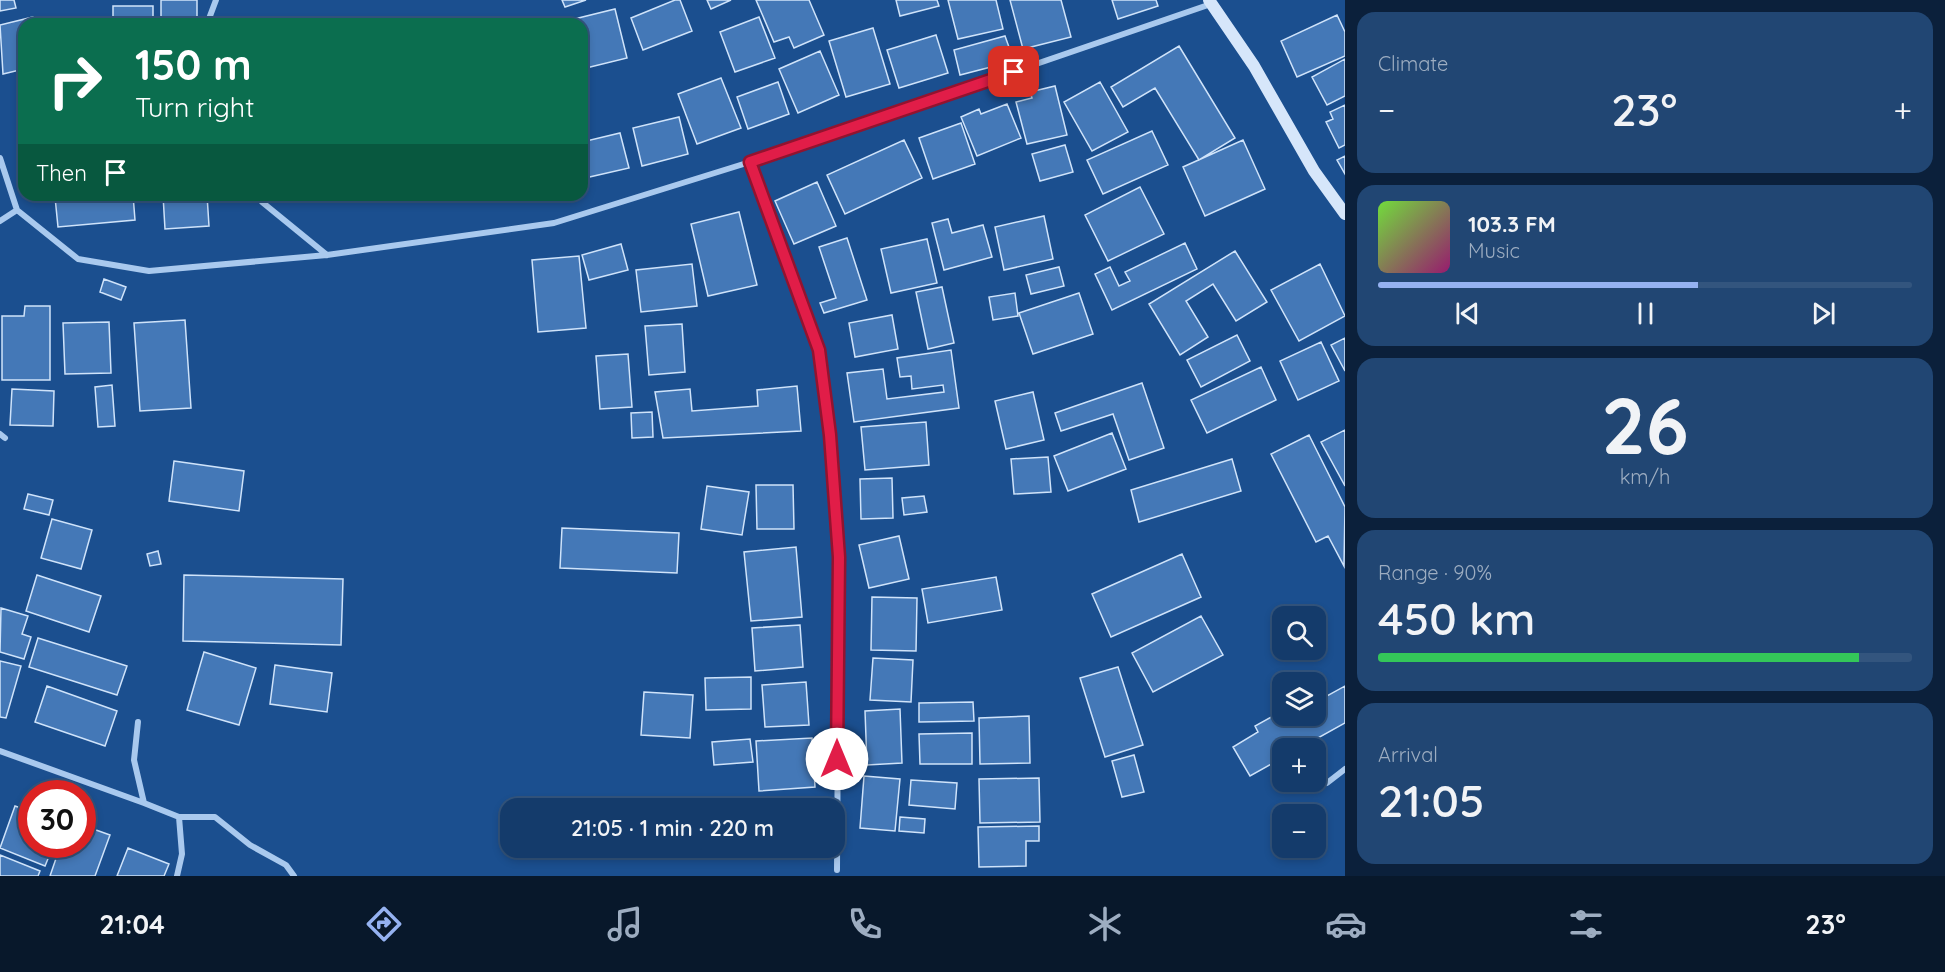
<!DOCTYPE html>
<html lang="en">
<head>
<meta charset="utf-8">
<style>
  :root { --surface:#143b6b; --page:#214673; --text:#f1f3f6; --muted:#9dadc1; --line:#33557e; --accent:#95b2f1 }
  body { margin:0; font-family:Quicksand,sans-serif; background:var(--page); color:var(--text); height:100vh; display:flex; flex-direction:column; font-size:22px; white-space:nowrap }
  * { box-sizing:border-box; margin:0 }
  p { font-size:20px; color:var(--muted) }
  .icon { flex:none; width:33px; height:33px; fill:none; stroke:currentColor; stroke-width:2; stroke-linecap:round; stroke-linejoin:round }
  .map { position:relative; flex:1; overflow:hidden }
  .details { display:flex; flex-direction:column; gap:12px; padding:12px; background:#0b203b; width:600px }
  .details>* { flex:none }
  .banner { position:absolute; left:18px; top:18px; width:570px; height:183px; border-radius:18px; box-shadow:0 3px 9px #0003,0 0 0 2px var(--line); background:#0b6e4f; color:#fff; overflow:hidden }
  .tools { position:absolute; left:1272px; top:606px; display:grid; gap:12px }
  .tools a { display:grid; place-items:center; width:54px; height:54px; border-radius:12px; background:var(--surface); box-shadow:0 3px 9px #0003,0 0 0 2px var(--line); font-size:30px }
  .speed { position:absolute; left:18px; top:780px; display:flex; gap:12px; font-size:30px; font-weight:700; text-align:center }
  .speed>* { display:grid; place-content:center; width:78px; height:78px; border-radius:50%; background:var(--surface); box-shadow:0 3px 9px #0003,0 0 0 2px var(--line); line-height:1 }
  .speed .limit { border:9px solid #d22; background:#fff; color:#111 }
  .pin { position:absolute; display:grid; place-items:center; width:51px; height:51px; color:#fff; margin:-26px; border-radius:12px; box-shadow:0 3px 9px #0006 }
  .me { position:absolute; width:66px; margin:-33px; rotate:0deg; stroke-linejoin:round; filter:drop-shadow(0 0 4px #0008) }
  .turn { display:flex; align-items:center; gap:21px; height:126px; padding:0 18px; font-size:27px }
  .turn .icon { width:78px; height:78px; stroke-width:2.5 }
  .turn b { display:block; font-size:42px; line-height:51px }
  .then { display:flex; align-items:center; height:57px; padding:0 18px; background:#0003; gap:12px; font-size:22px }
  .big { font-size:45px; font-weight:600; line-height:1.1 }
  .details .card { flex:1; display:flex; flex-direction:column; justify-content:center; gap:9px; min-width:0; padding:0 21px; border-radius:18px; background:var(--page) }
  .details .dial { align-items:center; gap:0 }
  .dial b { font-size:78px; line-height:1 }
  .song { display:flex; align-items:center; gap:18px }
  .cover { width:72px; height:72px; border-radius:9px; background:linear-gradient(135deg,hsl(100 70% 55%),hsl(320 70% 35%)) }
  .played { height:6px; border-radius:3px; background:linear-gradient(90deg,var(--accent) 60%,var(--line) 60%) }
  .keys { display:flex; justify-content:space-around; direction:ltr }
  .heat { display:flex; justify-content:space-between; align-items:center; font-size:33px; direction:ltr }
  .charge { height:9px; border-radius:4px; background:linear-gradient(90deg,#34c759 90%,var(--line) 0) }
  .trip { position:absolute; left:500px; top:798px; width:345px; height:60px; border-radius:18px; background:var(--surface); box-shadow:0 3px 9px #0003,0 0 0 2px var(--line); font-weight:600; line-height:60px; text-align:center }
  .tab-bar { display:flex; height:96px; justify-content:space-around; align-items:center; background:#08182b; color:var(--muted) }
  .tab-bar .icon { width:42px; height:42px }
  .tab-bar .active { color:var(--accent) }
  .tab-bar b { font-size:27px; color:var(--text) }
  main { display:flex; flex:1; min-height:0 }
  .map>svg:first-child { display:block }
</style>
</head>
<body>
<main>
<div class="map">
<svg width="1345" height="876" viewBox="0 0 1345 876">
  <rect width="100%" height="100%" fill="#1b4f8f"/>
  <path fill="#4478b7" stroke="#cfe3fa" stroke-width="1.5" d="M0 0H14L16 8 0 11Z
    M161 0H197V24H161Z
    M562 0H586L565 7Z
    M675 0H680L692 31 643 50 631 18Z
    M707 0H731L711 9Z
    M756 0H809L824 35 794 48 789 37 774 42Z
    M896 0H937L939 6 900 16Z
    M948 0H996L1003 29 958 39Z
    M1010 0H1061L1071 37 1023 49Z
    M1112 0H1156L1158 6 1118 19Z
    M113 6H153V24H113Z
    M615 9 627 58 582 69V24H554Z
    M1337 15 1345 32V56L1297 77 1281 41Z
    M33 17 35 24H24V69L3 74 0 25Z
    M759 17 775 58 735 72 720 32Z
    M873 28 890 84 846 97 829 41Z
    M936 35 948 73 899 88 887 50Z
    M1005 36 1014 61 960 75 954 50Z
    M1179 46 1235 138 1199 160 1155 88 1123 107 1111 87Z
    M820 51 839 95 798 113 779 69Z
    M1345 59V96L1327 105 1312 77Z
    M721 78 741 128 697 144 678 94Z
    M778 82 789 114 748 129 737 97Z
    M1100 82 1128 132 1092 151 1064 102Z
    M1055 86 1067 135 1027 144 1016 102 1032 98 1030 92Z
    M1007 104 1021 138 977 156 961 117 979 109 981 114Z
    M1345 105V145L1339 148 1326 122 1333 119 1330 112Z
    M679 117 688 154 642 166 633 128Z
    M961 123 975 164 933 179 919 138Z
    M1152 131 1168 165 1103 194 1087 160Z
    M620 133 629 168 585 178 582 142Z
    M904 140 922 178 845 214 827 175Z
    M1243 140 1265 189 1205 216 1183 167Z
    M1065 145 1073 172 1040 181 1032 154Z
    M1345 156V174L1337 160Z
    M817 182 836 226 794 244 775 201Z
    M1140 187 1164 234 1108 261 1085 215Z
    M80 195H133L135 220 58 227 55 197Z
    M163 195H207L209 226 165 229Z
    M739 212 757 285 708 296 691 224Z
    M1044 216 1053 259 1004 270 995 227Z
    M948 219 952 233 983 225 992 257 944 270 932 223Z
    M847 238 867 300 824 313 820 303 836 298 819 247Z
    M927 239 937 283 891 293 881 249Z
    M1185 243 1197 269 1112 310 1095 274 1110 267 1119 286 1130 281 1125 272Z
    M621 244 628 270 589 280 582 255Z
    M1235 251 1267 302 1236 321 1213 284 1186 301 1208 337 1180 355 1149 304Z
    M579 256 586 328 538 332 532 260Z
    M692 264 697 306 641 312 636 270Z
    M1320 264 1345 316 1299 341 1271 290Z
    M1059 267 1064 286 1031 294 1026 275Z
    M104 279 126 287 121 300 100 292Z
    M942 287 954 343 928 349 916 292Z
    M1015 293 1018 316 993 320 989 297Z
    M1079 293 1093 334 1033 354 1019 313Z
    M25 306H50V380H2V316H24Z
    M892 315 898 349 855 357 849 323Z
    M185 320 191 408 140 411 134 323Z
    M109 322 111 373 65 374 63 323Z
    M682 324 685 372 649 375 645 326Z
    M1237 335 1250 361 1201 387 1187 360Z
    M1345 338V371L1331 345Z
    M1321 342 1339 381 1298 400 1280 361Z
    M951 350 959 408 854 422 847 373 883 369 887 399 944 392 943 385 912 389 911 376 900 377 897 358Z
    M628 354 632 407 600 409 596 356Z
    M1261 367 1276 400 1207 433 1191 400Z
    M1142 383 1164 448 1129 460 1113 414 1061 431 1055 413Z
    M112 385 115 426 98 427 95 387Z
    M797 386 801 431 663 438 655 392 690 389 692 411 758 406 757 390Z
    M12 389 54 391 53 426 10 425Z
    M1033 392 1044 440 1006 449 995 401Z
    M652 412 653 437 632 438 631 413Z
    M926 422 929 465 865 470 861 427Z
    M1345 430V486L1321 442Z
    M1112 433 1126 469 1068 491 1054 456Z
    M1309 435 1345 507 1344 566 1328 536 1316 542 1271 454Z
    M1048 457 1051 492 1014 494 1011 459Z
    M1232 459 1241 491 1139 522 1131 490Z
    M174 461 244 471 239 511 169 501Z
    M892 478 893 518 861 519 860 479Z
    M756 485H793L794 529H757Z
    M707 486 749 492 742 535 701 529Z
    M28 494 53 500 49 515 24 509Z
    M924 496 927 512 904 515 902 498Z
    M52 519 92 530 81 569 41 558Z
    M562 528 679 533 677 573 560 568Z
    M899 536 909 579 869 588 859 545Z
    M796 547 802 617 751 621 744 552Z
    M158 551 161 564 150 566 147 554Z
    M1182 554 1201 597 1111 637 1092 594Z
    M37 575 101 596 89 632 26 611Z
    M184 575 343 579 341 645 183 641Z
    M996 577 1002 610 928 623 922 589Z
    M872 597 917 598 916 651 871 650Z
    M1 608 28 616 22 634 31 637 24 659 0 652Z
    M1201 616 1223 655 1153 692 1132 653Z
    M800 625 803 667 755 671 752 628Z
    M38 638 127 666 117 695 29 667Z
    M204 652 256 668 239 725 187 710Z
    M873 658 913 660 911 702 870 700Z
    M0 661 21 666 6 718 0 717Z
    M275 665 332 673 327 712 270 704Z
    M1118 667 1143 745 1105 757 1080 678Z
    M751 677V709L706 710 705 678Z
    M806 682 809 725 765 727 762 685Z
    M47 686 117 711 105 746 35 722Z
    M1345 686V723L1300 748H1282V758L1250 776 1233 747 1258 732 1255 726 1282 711V716H1316V702Z
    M644 692 693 695 690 738 641 735Z
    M973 702 974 721 919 722V703Z
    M900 709 902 763 867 765 865 711Z
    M1029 716 1030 763 980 764 979 718Z
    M972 733V764H920L919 734Z
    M812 738 815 787 759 791 756 741Z
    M750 739 753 762 714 765 712 742Z
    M1134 755 1144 792 1122 797 1112 761Z
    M864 776 900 779 895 831 860 828Z
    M1039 778 1040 822 980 823 979 779Z
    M911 780 957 783 955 809 909 805Z
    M15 806 32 812V844H54L45 866 0 848Z
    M900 817 925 819 924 833 899 831Z
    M82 825 110 835 95 876H50L61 844H82Z
    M1039 826V841H1026V866L979 867 978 827Z
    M128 848 169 864 164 876H117Z
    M0 855 40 871 38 876H0Z"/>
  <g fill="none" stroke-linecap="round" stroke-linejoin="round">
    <path stroke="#a9c9ee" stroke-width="6" d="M207 24 216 0
      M0 158 17 210 78 259 149 271 327 255 554 223 750 162 1211 4
      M750 162 819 349 830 435 839 557 837 870
      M259 195 262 202 327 255
      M0 221 17 210
      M0 434 5 438
      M138 722 134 760 144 803 179 817 182 854 177 876
      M0 751 144 803
      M1327 783 1345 769
      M179 817H215L250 845 286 865 294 876"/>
    <path stroke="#d6e6fa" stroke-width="12" d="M1209 0 1254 66 1314 171 1345 214"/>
  </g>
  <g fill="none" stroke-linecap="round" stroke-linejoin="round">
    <defs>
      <path id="route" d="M837 759 839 557 830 435 819 350 750 162 1014 72"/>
    </defs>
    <use href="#route" stroke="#92132f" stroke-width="15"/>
    <use href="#route" stroke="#e11d48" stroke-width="10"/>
  </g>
</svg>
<div class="tools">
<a><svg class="icon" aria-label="search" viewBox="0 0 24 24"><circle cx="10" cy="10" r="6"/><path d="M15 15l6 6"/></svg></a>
<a><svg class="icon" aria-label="layers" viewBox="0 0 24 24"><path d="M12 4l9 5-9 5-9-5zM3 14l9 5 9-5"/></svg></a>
<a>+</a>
<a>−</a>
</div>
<div class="speed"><div class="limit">30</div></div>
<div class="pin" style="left:1014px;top:72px;background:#d93025"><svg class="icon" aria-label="arrive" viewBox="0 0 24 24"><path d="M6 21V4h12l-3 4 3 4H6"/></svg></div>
<svg class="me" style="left:837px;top:759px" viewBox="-20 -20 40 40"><circle r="19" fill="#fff"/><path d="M0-13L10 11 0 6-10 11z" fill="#e11d48"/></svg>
<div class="trip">21:05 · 1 min · 220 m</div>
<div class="banner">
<div class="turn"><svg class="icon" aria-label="right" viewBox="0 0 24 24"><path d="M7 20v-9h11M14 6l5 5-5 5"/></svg><div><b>150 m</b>Turn right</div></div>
<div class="then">Then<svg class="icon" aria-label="arrive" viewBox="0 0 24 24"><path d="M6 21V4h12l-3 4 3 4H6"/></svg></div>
</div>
</div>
<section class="details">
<div class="card"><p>Climate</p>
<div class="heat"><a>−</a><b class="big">23°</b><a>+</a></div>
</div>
<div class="card">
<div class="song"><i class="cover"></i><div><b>103.3 FM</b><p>Music</p></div></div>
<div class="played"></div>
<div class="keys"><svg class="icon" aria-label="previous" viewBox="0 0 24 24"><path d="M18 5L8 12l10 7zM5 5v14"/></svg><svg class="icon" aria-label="pause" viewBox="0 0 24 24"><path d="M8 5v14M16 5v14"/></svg><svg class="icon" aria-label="next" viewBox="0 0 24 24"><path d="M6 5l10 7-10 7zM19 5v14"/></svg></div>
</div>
<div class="card dial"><b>26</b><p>km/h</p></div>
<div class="card"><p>Range · 90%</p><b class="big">450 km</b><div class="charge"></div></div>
<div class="card"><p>Arrival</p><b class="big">21:05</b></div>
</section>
</main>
<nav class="tab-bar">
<b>21:04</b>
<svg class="icon active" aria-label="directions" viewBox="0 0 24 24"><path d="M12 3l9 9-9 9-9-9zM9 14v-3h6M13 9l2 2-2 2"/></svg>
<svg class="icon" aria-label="music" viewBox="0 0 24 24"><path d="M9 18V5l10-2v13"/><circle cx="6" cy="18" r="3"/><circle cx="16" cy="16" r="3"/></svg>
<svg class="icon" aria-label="phone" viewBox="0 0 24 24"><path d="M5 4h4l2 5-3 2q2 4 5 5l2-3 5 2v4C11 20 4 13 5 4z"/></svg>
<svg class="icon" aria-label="climate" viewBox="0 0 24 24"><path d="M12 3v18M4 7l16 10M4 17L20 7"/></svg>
<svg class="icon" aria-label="car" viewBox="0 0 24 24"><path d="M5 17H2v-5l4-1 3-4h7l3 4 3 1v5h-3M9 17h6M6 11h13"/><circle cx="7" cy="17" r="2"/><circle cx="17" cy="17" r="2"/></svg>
<svg class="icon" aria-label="filters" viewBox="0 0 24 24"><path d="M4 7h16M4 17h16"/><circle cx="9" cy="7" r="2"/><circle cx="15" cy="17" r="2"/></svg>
<b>23°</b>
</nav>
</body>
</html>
